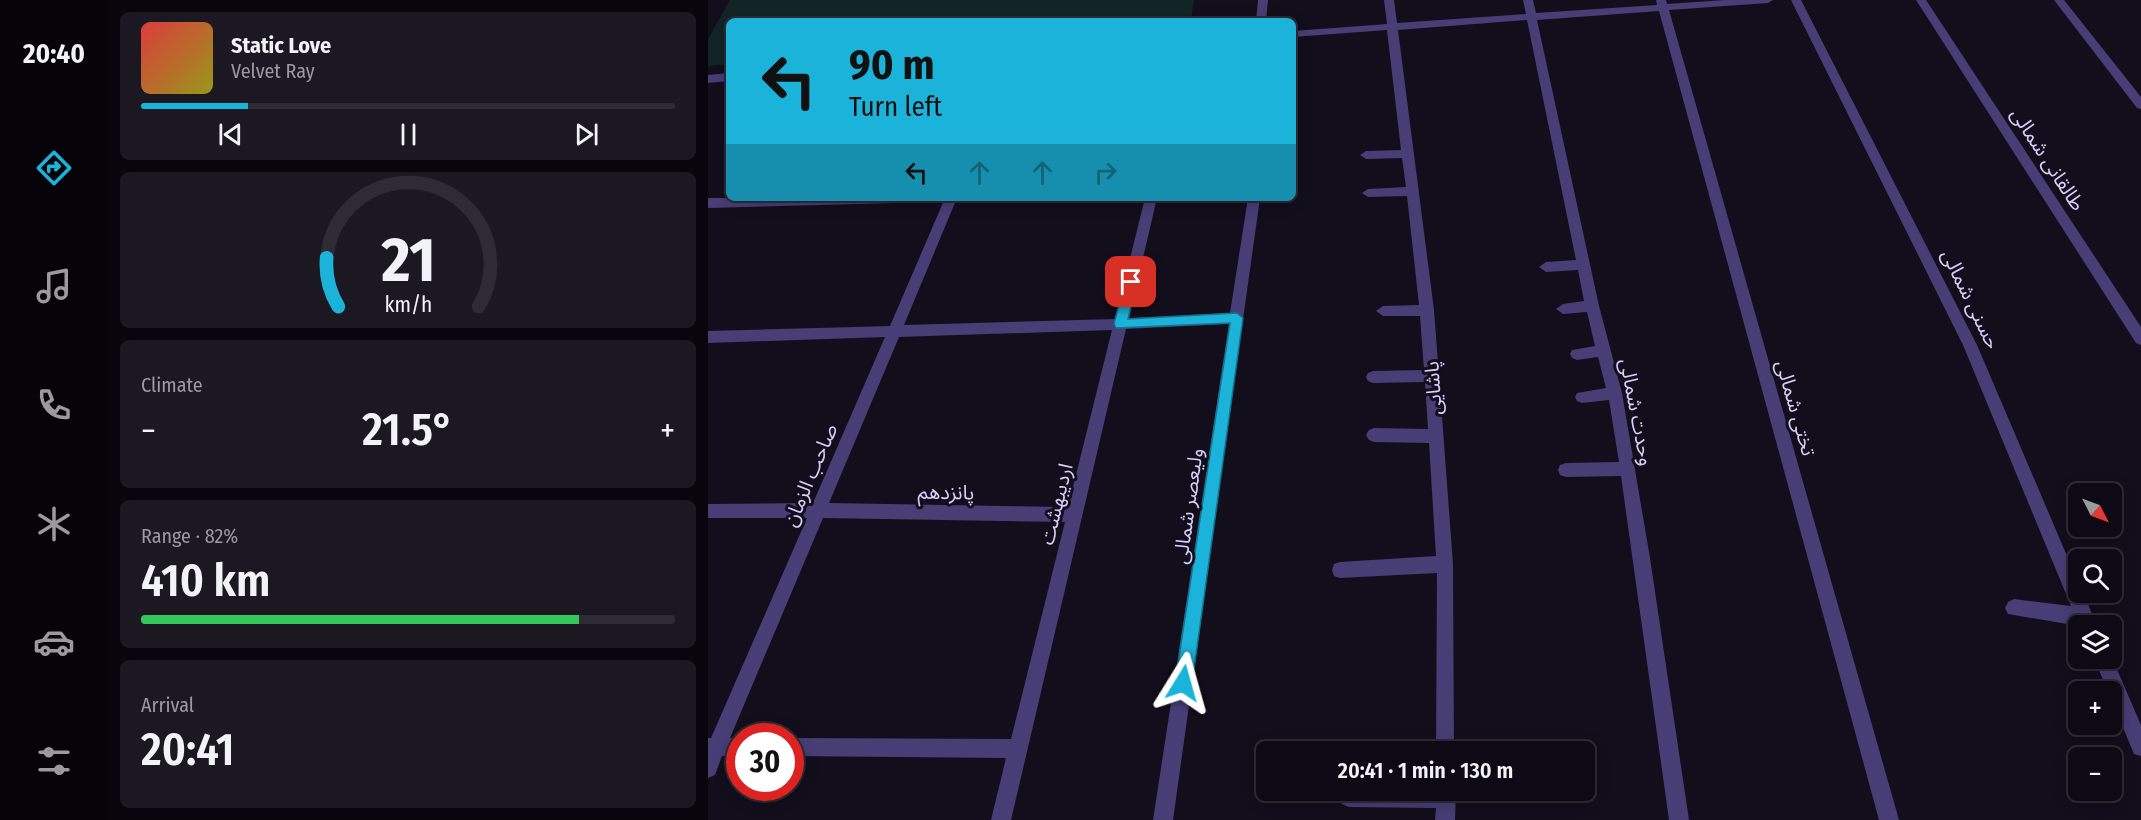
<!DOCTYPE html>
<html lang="en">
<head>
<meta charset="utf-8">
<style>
  :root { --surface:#0e0a15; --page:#1c1822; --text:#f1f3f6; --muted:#9b9aa0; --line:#2e2b34; --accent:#1bb3d9 }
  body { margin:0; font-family:"Fira Sans Condensed","Noto Sans Arabic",sans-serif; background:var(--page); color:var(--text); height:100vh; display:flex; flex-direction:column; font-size:22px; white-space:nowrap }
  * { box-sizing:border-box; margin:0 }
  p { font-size:20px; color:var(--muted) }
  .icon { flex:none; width:33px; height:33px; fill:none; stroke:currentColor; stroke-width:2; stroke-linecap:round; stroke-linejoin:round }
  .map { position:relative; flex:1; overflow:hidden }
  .side { display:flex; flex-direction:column; gap:12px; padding:12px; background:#08060c; width:600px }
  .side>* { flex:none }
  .top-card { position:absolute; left:18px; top:18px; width:570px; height:183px; border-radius:9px; box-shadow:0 3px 15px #0003,0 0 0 2px var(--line); background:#1bb3d9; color:#111; overflow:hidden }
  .needle { width:39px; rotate:132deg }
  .controls { position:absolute; left:1360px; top:483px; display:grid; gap:12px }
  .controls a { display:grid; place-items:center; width:54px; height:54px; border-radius:9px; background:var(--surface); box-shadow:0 3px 15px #0003,0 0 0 2px var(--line); font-size:30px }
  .speed { position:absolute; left:18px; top:723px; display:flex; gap:12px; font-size:30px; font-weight:700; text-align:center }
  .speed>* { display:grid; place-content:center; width:78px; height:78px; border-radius:50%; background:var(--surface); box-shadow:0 3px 15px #0003,0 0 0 2px var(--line); line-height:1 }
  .speed .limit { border:9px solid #d22; background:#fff; color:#111 }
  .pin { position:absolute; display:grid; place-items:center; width:51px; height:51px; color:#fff; margin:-26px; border-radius:12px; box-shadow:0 3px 9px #0006 }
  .me { position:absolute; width:66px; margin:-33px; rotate:8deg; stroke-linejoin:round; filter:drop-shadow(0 0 4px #0008) }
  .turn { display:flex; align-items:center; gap:21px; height:126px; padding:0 24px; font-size:27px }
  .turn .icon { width:78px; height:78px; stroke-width:2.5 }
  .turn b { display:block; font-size:42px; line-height:51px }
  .lanes { display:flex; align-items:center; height:57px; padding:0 24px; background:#0003; justify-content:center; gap:30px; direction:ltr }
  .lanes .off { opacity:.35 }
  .big { font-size:45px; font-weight:600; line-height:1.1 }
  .side .card { flex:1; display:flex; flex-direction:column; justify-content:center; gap:9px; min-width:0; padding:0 21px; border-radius:9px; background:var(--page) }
  .side .dial { align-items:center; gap:0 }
  .dial svg { height:156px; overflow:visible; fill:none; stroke:var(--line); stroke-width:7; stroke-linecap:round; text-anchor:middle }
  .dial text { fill:var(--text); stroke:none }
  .song { display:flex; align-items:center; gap:18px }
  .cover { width:72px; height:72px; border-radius:9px; background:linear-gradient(135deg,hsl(0 70% 55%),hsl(60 70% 35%)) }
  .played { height:6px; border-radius:3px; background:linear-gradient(90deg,var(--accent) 20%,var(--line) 20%) }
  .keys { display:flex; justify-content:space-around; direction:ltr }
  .heat { display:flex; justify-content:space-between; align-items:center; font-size:33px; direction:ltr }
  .charge { height:9px; border-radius:4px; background:linear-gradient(90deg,#34c759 82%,var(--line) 0) }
  .trip { position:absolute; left:548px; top:741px; width:339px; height:60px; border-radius:9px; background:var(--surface); box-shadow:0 3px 15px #0003,0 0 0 2px var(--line); font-weight:600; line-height:60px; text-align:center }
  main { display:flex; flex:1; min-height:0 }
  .menu { display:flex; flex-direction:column; width:108px; justify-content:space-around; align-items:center; background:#060408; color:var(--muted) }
  .menu .icon { width:42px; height:42px }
  .menu .current { color:var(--accent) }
  .menu b { font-size:27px; color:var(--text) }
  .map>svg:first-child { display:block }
</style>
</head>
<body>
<main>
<nav class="menu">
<b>20:40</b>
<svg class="icon current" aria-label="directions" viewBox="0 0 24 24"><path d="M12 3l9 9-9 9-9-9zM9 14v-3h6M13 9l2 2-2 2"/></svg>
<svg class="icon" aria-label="music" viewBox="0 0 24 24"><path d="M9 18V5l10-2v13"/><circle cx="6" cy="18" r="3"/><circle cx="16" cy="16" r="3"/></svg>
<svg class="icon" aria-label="phone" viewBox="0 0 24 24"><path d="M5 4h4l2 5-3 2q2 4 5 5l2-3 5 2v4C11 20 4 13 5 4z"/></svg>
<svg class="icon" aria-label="climate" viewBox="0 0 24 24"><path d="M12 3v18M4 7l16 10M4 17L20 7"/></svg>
<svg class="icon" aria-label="car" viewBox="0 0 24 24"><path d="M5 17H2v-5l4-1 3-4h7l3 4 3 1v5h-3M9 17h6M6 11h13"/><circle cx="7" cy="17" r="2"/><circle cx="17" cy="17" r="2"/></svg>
<svg class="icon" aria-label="filters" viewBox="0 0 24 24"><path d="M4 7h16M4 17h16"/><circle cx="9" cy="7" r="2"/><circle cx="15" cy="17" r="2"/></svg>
</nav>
<section class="side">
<div class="card">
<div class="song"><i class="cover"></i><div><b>Static Love</b><p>Velvet Ray</p></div></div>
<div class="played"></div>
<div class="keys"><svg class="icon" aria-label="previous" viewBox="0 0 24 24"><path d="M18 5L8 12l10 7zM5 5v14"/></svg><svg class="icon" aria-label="pause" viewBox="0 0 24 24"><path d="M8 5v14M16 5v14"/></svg><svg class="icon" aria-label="next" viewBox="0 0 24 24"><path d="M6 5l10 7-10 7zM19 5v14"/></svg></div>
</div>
<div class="card dial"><svg viewBox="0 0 100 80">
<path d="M14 69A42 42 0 1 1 86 69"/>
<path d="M14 69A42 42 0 0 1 8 44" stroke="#1bb3d9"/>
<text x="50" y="56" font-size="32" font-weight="700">21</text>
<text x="50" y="72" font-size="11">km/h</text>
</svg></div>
<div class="card"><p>Climate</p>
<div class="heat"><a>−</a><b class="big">21.5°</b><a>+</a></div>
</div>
<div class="card"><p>Range · 82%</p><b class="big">410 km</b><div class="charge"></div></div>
<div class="card"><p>Arrival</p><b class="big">20:41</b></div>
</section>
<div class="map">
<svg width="1433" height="820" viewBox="0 0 1433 820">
  <rect width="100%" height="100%" fill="#120e1c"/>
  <path fill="#122425" d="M22 0H486L483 21H21V64L0 66V39Z"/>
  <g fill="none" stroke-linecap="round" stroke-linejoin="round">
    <path fill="#463e75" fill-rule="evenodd" d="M550 0H560L558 21H548Z
      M676 0H686L689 23 818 14 815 0H825L828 13 949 5 948 0H958L959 4 1017 0H1065L1060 3 961 10 1191 820H1171L951 11 829 20 891 306 914 393 942 558 981 820H961L913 476 858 477 852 475 850 470 852 465 858 463 911 462 901 400 874 403 869 401 867 397 869 393 898 388 890 357 869 360 864 358 862 354 864 350 887 346 879 312 855 314 848 309 855 304 876 301 870 270 838 272 831 267 838 262 868 260 819 20 690 30 726 310 731 376 745 564 746 752H728L729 573 632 578 626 576 624 570 626 564 632 562 728 556 721 443 666 442 661 440 658 435 661 430 666 428 720 429 717 382 665 383 660 381 658 377 660 373 665 371 716 370 712 316H675L668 311 675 306 711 305 699 196 660 197 654 193 660 189 698 187 694 158 658 159 652 155 658 151 693 150 679 30 585 37V31L679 24Z
      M1083 0H1093L1269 345 1371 584V592H1375L1389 626H1371L1300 614 1297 608 1300 602 1306 599 1363 606 1255 345Z
      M1208 0H1218L1433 327V345L1428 343Z
      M1346 0H1356L1433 97V109L1429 108Z
      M21 73V81L0 83V75Z
      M0 198H193L187 203 0 208Z
      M237 198H249L196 325 407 319 437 198H449L421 318 522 313 540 198H552L465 820H445L521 324 418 329 303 820H283L298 758 82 756V738L303 739 357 522 115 518 22 738H32V756H14L7 775 0 778V738H3L99 518H0V504L105 503 177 337 0 343V331L182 326ZM404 330 360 507 121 503 191 337Z
      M1386 658H1404L1433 725V756L1426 754 1404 701V692H1400Z
      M634 790H748L747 820H727L728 808 641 807 634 804 631 797Z"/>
  </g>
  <path fill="#1bb3d9" stroke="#12748d" stroke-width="1.5" d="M423 277 429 282 420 319 529 313 535 318 484 683 481 689 475 691 470 689 467 683 522 323 408 328 406 324 417 282Z"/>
  <g text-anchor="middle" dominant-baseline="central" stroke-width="6" stroke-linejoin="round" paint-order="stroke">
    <g font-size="20" fill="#d8cff9" stroke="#120e1c">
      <text transform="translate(1340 159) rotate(57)">طالقانی شمالی</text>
      <text transform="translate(1263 299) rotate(64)">حسنی شمالی</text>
      <text transform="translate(725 388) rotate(-94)">پاشایی</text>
      <text transform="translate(1088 408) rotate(74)">تختی شمالی</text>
      <text transform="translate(929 412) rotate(79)">وحدت شمالی</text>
      <text transform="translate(102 475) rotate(-67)">صاحب الزمان</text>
      <text transform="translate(238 492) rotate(1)">پانزدهم</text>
      <text transform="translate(348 504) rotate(-76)">اردیبهشت</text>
      <text transform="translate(480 506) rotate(-82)">ولیعصر شمالی</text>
    </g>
  </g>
</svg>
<div class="controls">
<a><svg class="needle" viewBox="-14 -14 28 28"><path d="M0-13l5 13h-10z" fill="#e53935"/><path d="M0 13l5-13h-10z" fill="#9b9aa0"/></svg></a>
<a><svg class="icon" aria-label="search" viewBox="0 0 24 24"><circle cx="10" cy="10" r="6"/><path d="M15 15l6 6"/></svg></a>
<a><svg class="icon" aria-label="layers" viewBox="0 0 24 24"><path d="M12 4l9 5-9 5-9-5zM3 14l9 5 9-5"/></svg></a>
<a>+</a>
<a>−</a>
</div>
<div class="speed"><div class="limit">30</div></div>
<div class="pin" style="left:423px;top:282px;background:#d93025"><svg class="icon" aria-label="arrive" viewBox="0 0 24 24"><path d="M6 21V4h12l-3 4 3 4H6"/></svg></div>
<svg class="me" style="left:475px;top:683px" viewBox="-20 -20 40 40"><path d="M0-17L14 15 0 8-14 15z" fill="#1bb3d9" stroke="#fff" stroke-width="4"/></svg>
<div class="trip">20:41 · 1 min · 130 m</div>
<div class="top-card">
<div class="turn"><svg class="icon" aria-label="left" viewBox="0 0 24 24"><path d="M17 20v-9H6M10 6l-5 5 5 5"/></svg><div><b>90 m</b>Turn left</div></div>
<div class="lanes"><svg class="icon" aria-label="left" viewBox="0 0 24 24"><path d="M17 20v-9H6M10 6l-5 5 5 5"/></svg><svg class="icon off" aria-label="ahead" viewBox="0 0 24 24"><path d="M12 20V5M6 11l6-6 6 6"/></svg><svg class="icon off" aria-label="ahead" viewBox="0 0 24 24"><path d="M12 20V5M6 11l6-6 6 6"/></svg><svg class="icon off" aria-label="right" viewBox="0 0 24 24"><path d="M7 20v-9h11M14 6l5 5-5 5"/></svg></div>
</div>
</div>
</main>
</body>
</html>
